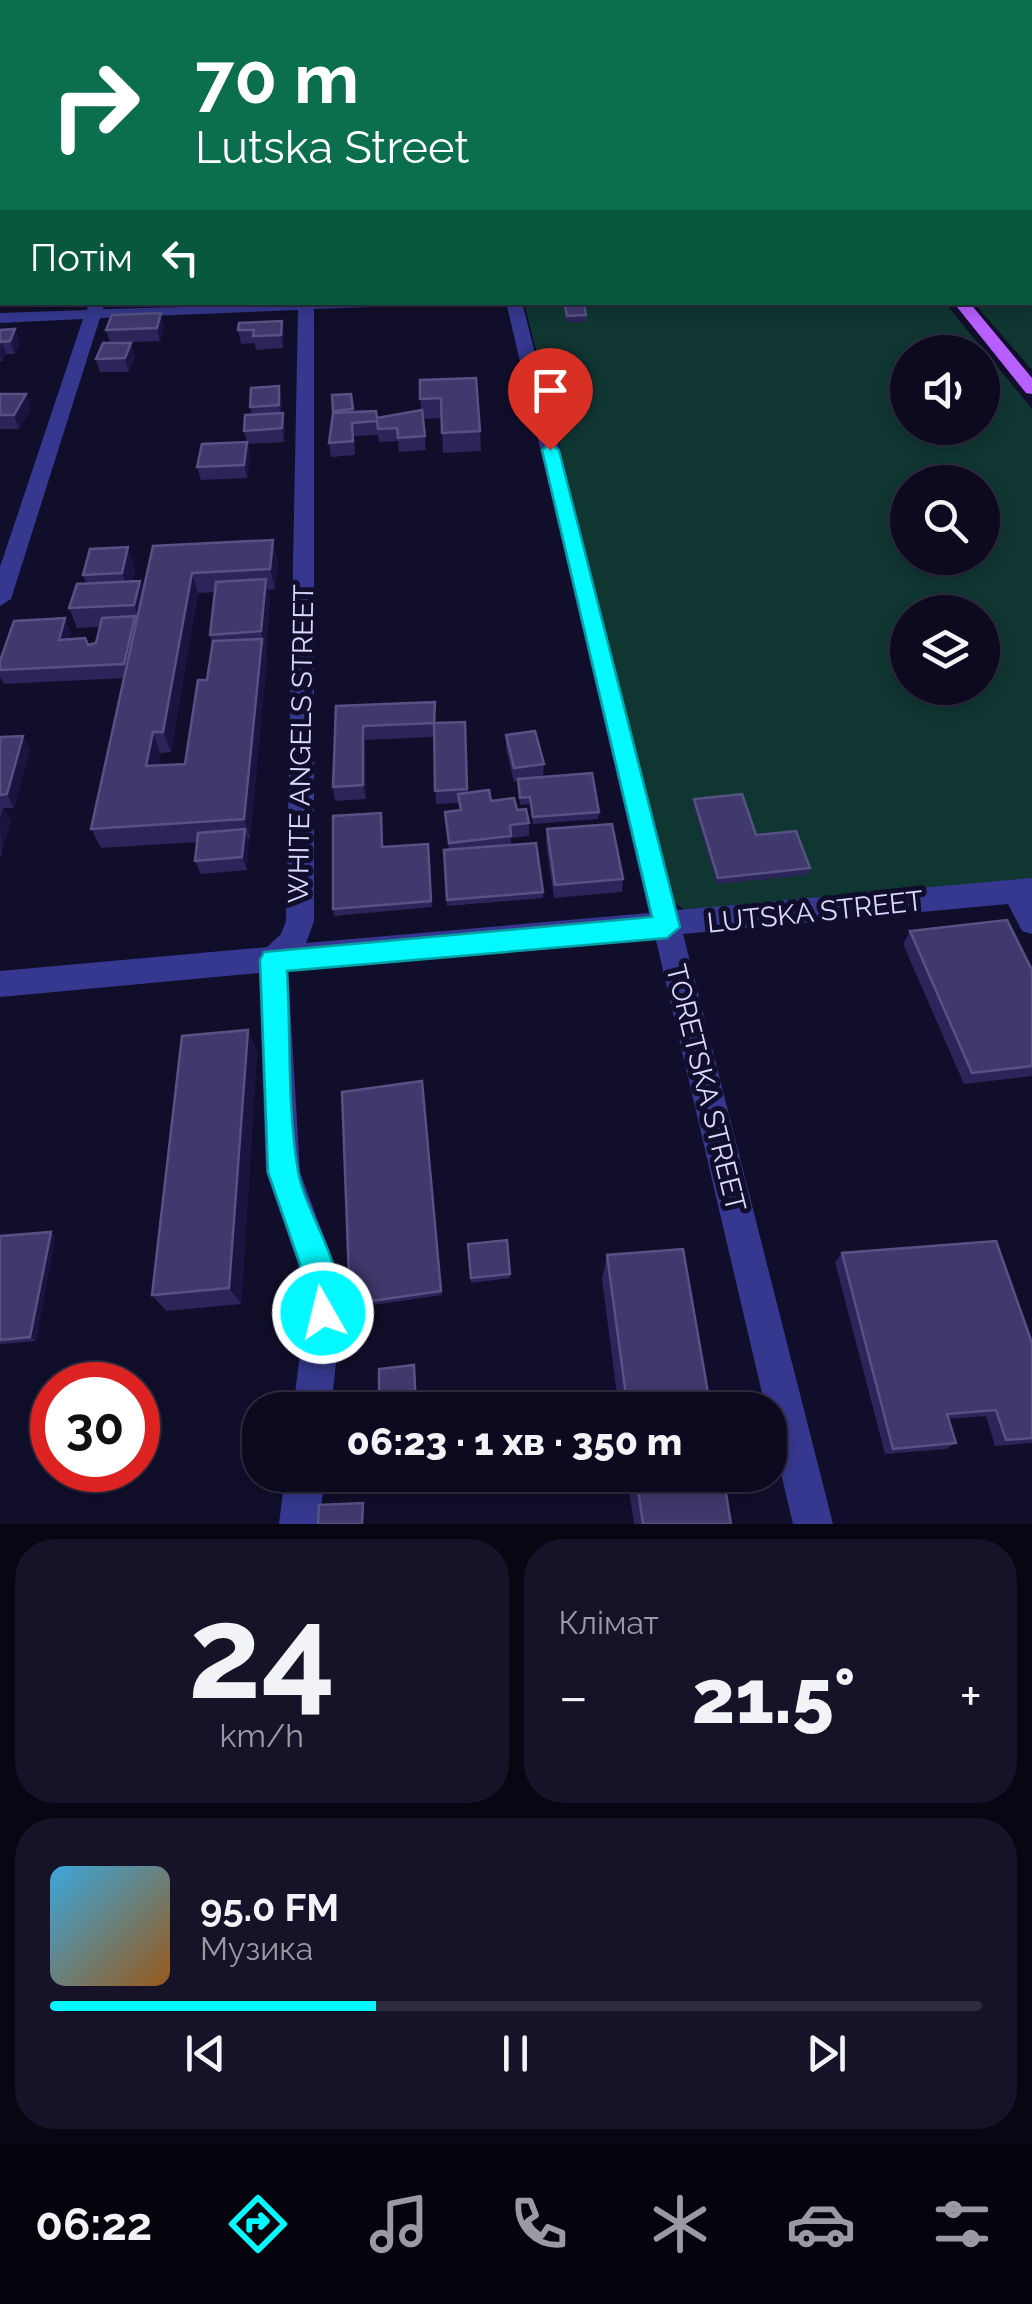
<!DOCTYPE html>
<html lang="uk">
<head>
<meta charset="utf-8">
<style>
  :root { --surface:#0d0a20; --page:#161329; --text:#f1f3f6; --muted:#9a9aa5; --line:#2d2b3e; --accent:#04f8ff }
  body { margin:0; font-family:Raleway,sans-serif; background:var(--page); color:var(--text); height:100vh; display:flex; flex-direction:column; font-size:38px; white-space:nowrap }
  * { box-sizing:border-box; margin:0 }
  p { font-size:32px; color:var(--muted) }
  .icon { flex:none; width:55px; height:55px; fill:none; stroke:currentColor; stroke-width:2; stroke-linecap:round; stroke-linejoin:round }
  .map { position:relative; height:1524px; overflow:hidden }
  .panel { display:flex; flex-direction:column; gap:15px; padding:15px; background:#070612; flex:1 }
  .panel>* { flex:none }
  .banner { position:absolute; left:0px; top:0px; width:1032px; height:305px; box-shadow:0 5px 15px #0003,0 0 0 2px var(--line); background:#0b6e4f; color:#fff; overflow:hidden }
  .buttons { position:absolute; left:890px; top:335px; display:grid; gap:20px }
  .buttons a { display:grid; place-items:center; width:110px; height:110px; border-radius:50%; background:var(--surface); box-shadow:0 5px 15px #0003,0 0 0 2px var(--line); font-size:50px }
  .speed { position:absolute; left:30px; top:1362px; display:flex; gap:20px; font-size:50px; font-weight:700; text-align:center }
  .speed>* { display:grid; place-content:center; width:130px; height:130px; border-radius:50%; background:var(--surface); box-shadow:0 5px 15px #0003,0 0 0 2px var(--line); line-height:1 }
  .speed .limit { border:15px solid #d22; background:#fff; color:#111 }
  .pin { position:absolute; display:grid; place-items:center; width:85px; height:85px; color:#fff; margin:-102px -42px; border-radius:50% 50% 50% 0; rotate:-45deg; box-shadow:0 0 10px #0007 }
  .pin .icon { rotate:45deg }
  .me { position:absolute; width:110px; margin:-55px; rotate:352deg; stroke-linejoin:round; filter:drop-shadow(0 0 8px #0008) }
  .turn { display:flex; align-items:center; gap:35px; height:210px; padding:0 30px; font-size:45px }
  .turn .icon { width:130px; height:130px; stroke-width:2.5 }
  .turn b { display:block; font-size:70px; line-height:85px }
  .then { display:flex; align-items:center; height:95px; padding:0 30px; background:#0003; gap:20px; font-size:38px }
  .big { font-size:75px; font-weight:800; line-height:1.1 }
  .panel .card { flex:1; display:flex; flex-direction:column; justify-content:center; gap:15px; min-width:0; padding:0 35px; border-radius:40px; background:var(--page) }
  .panel .dial { align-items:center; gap:0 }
  .dial b { font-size:130px; line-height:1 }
  .song { display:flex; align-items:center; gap:30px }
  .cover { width:120px; height:120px; border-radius:15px; background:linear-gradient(135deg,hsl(200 70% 55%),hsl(30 70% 35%)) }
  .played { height:10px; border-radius:5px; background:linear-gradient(90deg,var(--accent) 35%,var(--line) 35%) }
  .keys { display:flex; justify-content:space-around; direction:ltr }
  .heat { display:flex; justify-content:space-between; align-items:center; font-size:55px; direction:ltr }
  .panel .tiles { flex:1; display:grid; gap:15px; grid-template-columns:1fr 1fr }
  .card:last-child { grid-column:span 2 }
  .trip { position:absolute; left:242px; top:1392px; width:545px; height:100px; border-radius:40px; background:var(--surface); box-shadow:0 5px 15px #0003,0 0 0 2px var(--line); font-weight:800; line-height:100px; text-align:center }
  .menu { display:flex; height:160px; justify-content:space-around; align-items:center; background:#05040d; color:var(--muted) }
  .menu .icon { width:70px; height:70px }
  .menu .current { color:var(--accent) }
  .menu b { font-size:45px; color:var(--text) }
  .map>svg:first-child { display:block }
</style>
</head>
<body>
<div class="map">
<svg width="1032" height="1524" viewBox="0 0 1032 1524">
  <rect width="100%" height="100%" fill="#110e2b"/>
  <path fill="#103632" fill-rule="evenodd" d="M1030 275 1032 277V370L974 303 1030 302Z
    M524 302 945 303 1032 409V879L688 913 673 901ZM908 352H982V428H908ZM908 482H982V558H908ZM908 612H982V688H908Z"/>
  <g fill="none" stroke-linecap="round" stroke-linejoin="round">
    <path fill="#35388e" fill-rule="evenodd" d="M430 0H440V2H431Z
      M563 0H573V2H564Z
      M0 74H2V80H0Z
      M0 173H2V181H0Z
      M89 302H105L103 309 380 302 373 307 314 309V921L306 943 649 913 506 302H522L677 910 1032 878V934L1022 931 1008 904 683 934 833 1524H793L770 1427V1410H766L655 936 288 970 300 1172 334 1264 341 1313 331 1410H293L305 1313 298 1264 266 1172 259 973 0 997V971L267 947 281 934 286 921 298 310 100 318 11 599 0 606V567L83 319 0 323V313L87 310Z
      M285 1475H325L319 1524H279Z"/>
    <path fill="#b85fff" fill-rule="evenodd" d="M708 0H718L720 2H710Z
      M953 302H969L1032 378V394L1026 393Z"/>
  </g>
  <path fill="#2c255a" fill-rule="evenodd" d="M282 0H298L297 2H283Z
    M834 0H889L892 2H834Z
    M565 306 586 315V322H567Z
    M239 323 284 334 283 348 256 350 255 343 241 344 238 330Z
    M164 326 160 341 110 343 106 330Z
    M0 330 20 342 15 354H6L2 361H0Z
    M131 343 135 356 129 372H100L96 359Z
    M420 380 480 431 481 451 443 453 442 418 423 419 426 450 399 452 398 441 379 442 378 435 354 436 355 455 331 457 329 443 333 414 332 395 351 394 353 412 377 418 421 410Z
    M279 386 282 399 281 413 285 426 284 442 248 444 250 456 247 478 201 480 197 467 247 442 244 431 252 414 250 407Z
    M0 394H26L31 408 19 429H0Z
    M153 546 278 561 275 589 268 590 270 599 266 652 267 659 250 838 248 839 247 870 201 874 195 861 197 842 101 848 91 829 125 678 4 684 0 677V661L71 632 69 639 88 645 96 643 99 627 77 628 69 608 86 583 83 575 135 568 132 582 140 581 144 591ZM215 592 210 635 212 643 207 680 185 764 158 766 160 753 171 752 198 593Z
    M435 702 436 723 465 722 468 792 517 810 529 823V836L511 838V845L543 892V898L447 906 444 850H449L445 812 460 810 459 803 436 804 434 737 365 740 366 799 335 801 333 787 336 706Z
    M506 735 544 764 543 777 599 812 598 819 533 824 530 804 520 805 518 781 514 782 506 749Z
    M0 737 30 749 14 808H3L11 821 0 858Z
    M694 799 810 868 808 875 717 884 693 805Z
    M381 813 382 847 428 844 432 907 334 916 333 909Z
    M547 829 623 879 622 892 554 898 546 843Z
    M910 931 1032 970V1076L964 1084 903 944Z
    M248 1030 257 1053 241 1304 166 1311 152 1295Z
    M422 1081 442 1295 352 1308 350 1304Z
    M0 1236 55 1237 36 1341 0 1344Z
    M507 1240 510 1278 471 1283 468 1244Z
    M842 1253 1032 1343V1443L995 1446 986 1416 948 1419 956 1443 946 1449 885 1454 835 1262Z
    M607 1255 711 1410H619L602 1279Z
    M627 1475H723L731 1524H634Z"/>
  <path fill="#191440" d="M161 313 164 326 160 341 157 328Z
    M282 321 284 334 283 348 281 335Z
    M15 329 20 342 15 354 10 341Z
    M1 341 6 354 2 361 0 355Z
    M131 343 135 356 129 372 125 358Z
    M279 386 282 399 281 418 279 405Z
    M26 394 31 408 19 429 14 415Z
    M283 413 285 426 284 442 282 428Z
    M247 442 250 456 247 478 244 465Z
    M273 540 278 561 275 589 270 569Z
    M128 547 135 568 129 593 122 573Z
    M192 573 198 593 171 752 163 732Z
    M266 579 270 599 266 652 261 631Z
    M140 581 147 602 141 626 134 605Z
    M135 616 140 630 130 678 124 664Z
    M65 618 71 632 65 653 59 640Z
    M262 639 267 659 250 838 244 819Z
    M363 726 365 740 366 799 363 785Z
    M153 732 160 753 154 786 146 766Z
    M23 736 30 749 14 808 7 794Z
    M3 808 11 821 1 858 0 818Z
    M245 829 249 842 247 870 242 857Z
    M248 1030 257 1053 241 1304 229 1288Z
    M51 1232 55 1237 36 1341 30 1337Z"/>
  <path fill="#3f396c" stroke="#575283" stroke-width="2.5" d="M149 0H162V2H148Z
    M629 0H672L673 2H631Z
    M849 0H889L892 2H852Z
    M972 0H1003L1007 2H943Z
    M584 305 586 315 567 316 565 306Z
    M161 313 157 328 106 330 112 315Z
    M282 321 281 335 253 336 254 330H238L239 323Z
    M15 329 10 341 0 342V330Z
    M103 343H131L125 358 96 359Z
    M476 378 480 431 442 433 441 398 420 399V380Z
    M279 386V405L250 407 251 388Z
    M0 394H26L14 415H0Z
    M351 394 353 409 333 411 332 395Z
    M422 410 425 436 398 438 397 428 378 429 377 421 352 423 353 441 329 443 333 413 376 411 377 418Z
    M283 413 282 428 244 431 245 415Z
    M247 442 244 465 197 467 202 444Z
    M273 540 270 569 192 573 163 732H153L146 766 185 764 198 680H207L213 641 262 639 244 819 91 829 153 546Z
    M128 547 122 573 83 575 90 549Z
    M266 579 261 631 210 635 216 582Z
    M140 581 134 605 69 608 77 584Z
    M135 616 124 664 0 670V661L14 621 65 618 59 640 85 638 88 645 96 643 102 618Z
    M435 702 434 723 465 722 467 789 435 791 434 723 363 726V785L333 787 336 706Z
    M535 731 544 764 514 768 506 735Z
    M23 736 7 794 0 795V737Z
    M592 773 599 812 533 817 530 797 520 798 518 779Z
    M489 790 491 801 514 798 517 810 526 809 529 823 510 825 511 836 449 843 445 812 461 810 458 794Z
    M742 794 756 835 796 831 810 868 718 878 694 799Z
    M381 813 382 847 428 844 431 901 333 909V816Z
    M612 824 623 879 555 885 547 829Z
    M245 829 242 857 195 861 198 833Z
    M536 843 543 892 447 900 444 850Z
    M1007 920 1032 970V1066L972 1073 910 931Z
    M248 1030 229 1288 152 1295 182 1036Z
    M422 1081 441 1291 350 1304 342 1092Z
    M51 1232 30 1337 0 1340V1236Z
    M507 1240 510 1274 471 1278 468 1244Z
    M996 1241 1032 1343V1438L1006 1440 996 1410 947 1414 956 1443 893 1449 842 1253Z
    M683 1249 711 1410H628L607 1255Z
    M414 1365 416 1410H379V1369Z
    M636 1475H723L731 1524H643Z
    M363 1503 362 1524H318L319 1505Z"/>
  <path fill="#04f8ff" stroke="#03a1a6" stroke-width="2.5" d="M550 444 559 450 680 927 667 938 287 971C291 1036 287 1106 298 1171 306 1218 355 1276 335 1325L323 1329 311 1325 300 1264 268 1172 260 960 264 952 652 917 542 450Z"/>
  <g text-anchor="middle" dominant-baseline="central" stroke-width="10" stroke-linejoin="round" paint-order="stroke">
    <g font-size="28" fill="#dad8ff" stroke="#110e2b">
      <text transform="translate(301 744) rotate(-89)">WHITE ANGELS STREET</text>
      <text transform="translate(815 912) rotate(-6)">LUTSKA STREET</text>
      <text transform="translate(706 1088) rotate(76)">TORETSKA STREET</text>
    </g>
  </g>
</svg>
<div class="buttons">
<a><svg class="icon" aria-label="sound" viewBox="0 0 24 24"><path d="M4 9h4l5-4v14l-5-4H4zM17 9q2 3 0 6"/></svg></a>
<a><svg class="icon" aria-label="search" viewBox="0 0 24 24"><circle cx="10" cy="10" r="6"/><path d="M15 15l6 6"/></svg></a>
<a><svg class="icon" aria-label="layers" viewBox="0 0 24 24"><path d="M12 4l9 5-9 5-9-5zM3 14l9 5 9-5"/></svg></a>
</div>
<div class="speed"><div class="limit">30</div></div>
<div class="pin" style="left:550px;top:450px;background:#d93025"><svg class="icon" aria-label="arrive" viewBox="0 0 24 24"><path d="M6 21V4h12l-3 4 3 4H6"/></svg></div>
<svg class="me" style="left:323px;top:1313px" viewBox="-20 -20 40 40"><circle r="17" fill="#04f8ff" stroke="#fff" stroke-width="3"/><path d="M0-11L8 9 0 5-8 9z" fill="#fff"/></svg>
<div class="trip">06:23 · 1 хв · 350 m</div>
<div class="banner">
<div class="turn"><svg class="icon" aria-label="right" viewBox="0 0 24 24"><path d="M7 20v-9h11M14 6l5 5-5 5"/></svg><div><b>70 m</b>Lutska Street</div></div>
<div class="then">Потім<svg class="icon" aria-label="left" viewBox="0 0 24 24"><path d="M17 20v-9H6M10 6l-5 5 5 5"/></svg></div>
</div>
</div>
<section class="panel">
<div class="tiles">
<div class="card dial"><b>24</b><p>km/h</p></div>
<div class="card"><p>Клімат</p>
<div class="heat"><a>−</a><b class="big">21.5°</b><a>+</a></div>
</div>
<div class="card">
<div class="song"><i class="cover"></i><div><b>95.0 FM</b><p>Музика</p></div></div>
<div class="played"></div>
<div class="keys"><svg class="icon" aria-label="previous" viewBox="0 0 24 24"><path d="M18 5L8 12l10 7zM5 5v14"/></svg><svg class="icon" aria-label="pause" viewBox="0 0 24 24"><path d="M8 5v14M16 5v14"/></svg><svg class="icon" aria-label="next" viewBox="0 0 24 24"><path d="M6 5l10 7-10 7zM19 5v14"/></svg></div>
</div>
</div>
</section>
<nav class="menu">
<b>06:22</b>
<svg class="icon current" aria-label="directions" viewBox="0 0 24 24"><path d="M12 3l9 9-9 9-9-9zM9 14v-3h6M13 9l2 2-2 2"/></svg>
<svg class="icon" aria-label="music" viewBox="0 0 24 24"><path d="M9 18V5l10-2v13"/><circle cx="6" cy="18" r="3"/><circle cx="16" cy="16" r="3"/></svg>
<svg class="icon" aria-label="phone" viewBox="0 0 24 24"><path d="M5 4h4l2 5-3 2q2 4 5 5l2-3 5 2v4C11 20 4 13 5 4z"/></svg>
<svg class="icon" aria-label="climate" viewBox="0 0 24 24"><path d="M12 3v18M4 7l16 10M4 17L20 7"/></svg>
<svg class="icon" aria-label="car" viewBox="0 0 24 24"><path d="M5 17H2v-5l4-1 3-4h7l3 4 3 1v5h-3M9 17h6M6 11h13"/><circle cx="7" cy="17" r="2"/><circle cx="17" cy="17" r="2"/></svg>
<svg class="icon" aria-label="filters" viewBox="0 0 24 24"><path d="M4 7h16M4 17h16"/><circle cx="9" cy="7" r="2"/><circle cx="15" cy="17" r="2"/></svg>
</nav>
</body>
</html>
